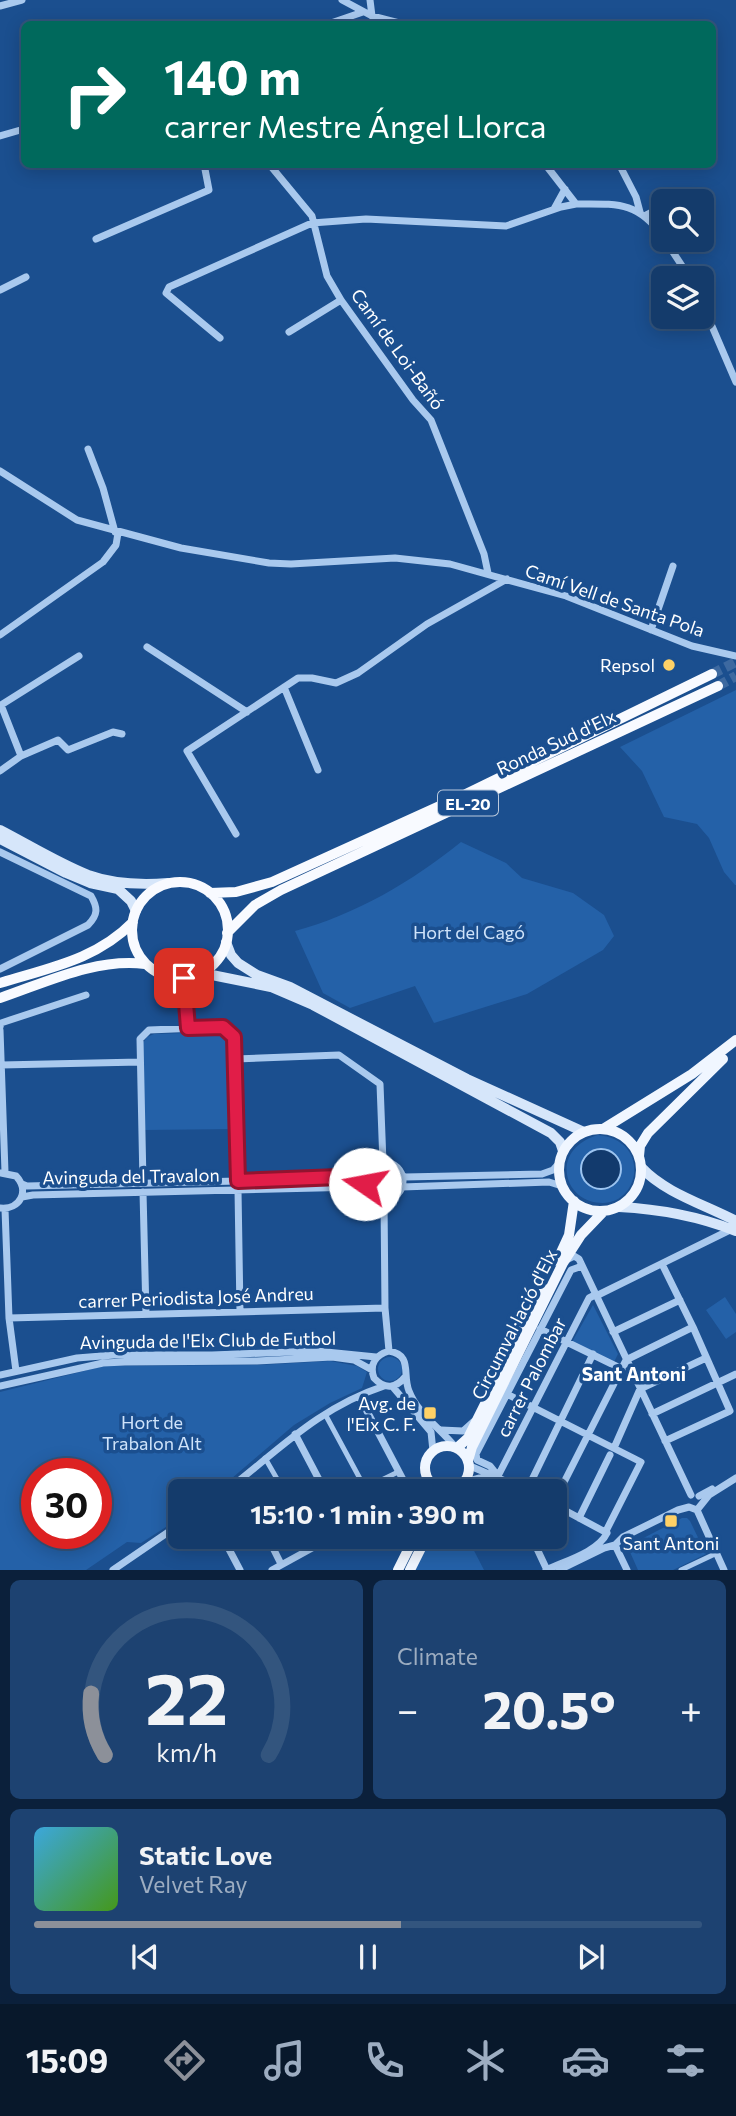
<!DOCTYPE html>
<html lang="en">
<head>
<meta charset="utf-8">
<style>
  :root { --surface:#143b6b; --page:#1d4271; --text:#f1f3f6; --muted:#9dadc1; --line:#33557e; --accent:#8c9099 }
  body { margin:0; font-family:Commissioner,sans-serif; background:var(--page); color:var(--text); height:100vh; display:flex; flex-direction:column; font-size:26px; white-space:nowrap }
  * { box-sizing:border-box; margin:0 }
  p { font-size:23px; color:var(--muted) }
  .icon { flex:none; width:38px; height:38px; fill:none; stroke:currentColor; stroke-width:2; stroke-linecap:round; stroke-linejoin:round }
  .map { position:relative; height:1570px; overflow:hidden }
  .panel { display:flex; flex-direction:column; gap:10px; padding:10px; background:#0b203b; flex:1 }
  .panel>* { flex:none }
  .hud { position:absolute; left:21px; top:21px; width:695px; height:147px; border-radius:10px; box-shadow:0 4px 18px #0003,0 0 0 2px var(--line); background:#00695c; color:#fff; overflow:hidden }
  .controls { position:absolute; left:651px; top:189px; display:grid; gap:14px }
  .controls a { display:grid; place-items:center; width:63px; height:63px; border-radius:10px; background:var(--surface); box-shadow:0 4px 18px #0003,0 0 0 2px var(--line); font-size:35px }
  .speed { position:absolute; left:21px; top:1458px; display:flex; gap:14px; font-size:35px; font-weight:700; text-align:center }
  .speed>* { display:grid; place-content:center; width:91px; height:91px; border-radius:50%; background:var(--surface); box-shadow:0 4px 18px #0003,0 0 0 2px var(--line); line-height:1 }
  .speed .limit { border:10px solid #d22; background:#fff; color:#111 }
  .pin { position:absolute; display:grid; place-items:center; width:60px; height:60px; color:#fff; margin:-30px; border-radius:14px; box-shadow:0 4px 10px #0006 }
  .me { position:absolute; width:77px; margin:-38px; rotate:282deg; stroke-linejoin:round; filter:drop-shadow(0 0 5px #0008) }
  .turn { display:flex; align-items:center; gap:24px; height:147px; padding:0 28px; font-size:32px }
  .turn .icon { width:91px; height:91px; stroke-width:2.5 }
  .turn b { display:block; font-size:49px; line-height:60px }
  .big { font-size:52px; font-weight:700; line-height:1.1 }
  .panel .widget { flex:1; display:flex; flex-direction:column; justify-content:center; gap:10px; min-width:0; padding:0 24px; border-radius:10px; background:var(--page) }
  .panel .dial { align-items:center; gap:0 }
  .dial svg { height:182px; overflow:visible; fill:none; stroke:var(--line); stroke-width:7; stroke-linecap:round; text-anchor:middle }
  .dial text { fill:var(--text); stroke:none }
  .song { display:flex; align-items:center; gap:21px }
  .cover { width:84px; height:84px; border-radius:10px; background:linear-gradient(135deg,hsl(200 70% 55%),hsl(100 70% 35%)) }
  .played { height:7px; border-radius:4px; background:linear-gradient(90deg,var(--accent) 55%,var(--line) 55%) }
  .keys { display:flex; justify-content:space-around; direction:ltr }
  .heat { display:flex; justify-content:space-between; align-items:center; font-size:38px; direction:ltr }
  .panel .tiles { flex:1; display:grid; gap:10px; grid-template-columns:1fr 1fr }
  .widget:last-child { grid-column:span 2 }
  .trip { position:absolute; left:168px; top:1479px; width:399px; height:70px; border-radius:10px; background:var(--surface); box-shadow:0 4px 18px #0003,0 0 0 2px var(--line); font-weight:700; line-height:70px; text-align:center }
  .tabs { display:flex; height:112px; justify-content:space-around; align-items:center; background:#08182b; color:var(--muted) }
  .tabs .icon { width:49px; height:49px }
  .tabs .current { color:var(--accent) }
  .tabs b { font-size:32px; color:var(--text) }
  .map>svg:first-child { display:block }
</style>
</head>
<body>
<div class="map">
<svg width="736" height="1570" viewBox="0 0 736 1570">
  <rect width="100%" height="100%" fill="#1b4f8f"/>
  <path fill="#2461a8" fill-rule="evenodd" d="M736 690V885H735L724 872 709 838 697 824 664 817 642 771 620 747Z
    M461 842 506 863 522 878 573 893 604 915 614 936 603 950 527 994 434 1023 415 986 350 1008 323 993 295 931C355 915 413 881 461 842Z
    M220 1032 227 1034 231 1041 235 1129 144 1130 143 1043 147 1037 154 1034Z
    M598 1135C656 1141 638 1216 590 1201 581 1198 574 1192 570 1184 559 1160 576 1141 598 1135ZM608 1150C624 1161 624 1177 608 1188Z
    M725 1297 736 1314V1332L726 1339 706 1310Z
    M593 1305 618 1354 614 1362 572 1342Z
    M378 1369a12 12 0 1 1 24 0a12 12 0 1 1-24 0Z
    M330 1361 357 1366 367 1372 362 1388 330 1403 294 1425 217 1491H180V1518L141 1543 127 1542 86 1570H0V1392L104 1366 258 1365ZM37 1474H96V1533H37Z
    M682 1518H687L690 1521 706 1554 673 1570H638L630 1552V1545Z
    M432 1536 467 1537 484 1570H415Z"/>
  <path fill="#123a6d" stroke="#9cc4f0" stroke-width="2" d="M581 1169a20 20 0 1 1 40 0a20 20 0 1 1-40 0Z"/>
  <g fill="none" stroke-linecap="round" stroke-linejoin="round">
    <path stroke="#3d69a0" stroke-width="10" stroke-dasharray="10 5" stroke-linecap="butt" d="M712 674 736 662
      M718 686 736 676"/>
    <path stroke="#a9c9ee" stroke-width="5" d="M325 1414 365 1488
      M265 1458 284 1491
      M359 1491 398 1472
      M681 1570 717 1553"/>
    <path stroke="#a9c9ee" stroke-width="7" d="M342 0 372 16 403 24
      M370 0 372 16
      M0 6 22 0
      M328 24 363 12
      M0 136 24 129
      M269 164 312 216 327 276 341 300 413 400 431 420 484 554 488 573
      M545 164 576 204C617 204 638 201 663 237
      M619 164 636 197 640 212
      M702 204H704
      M554 209 565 189
      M646 215 663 206
      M96 239 209 190 204 164
      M665 240 690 278
      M0 290 26 277
      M702 303 736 382
      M289 332 341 300
      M220 338 166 293 169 287 312 223 366 219 506 226 561 207 576 204
      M88 449 103 488 115 532
      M0 471 77 520 181 548 269 563 291 564 395 558 450 564 566 596 692 646 736 656
      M651 630 673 566
      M0 635 103 562 116 545 118 533
      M147 647 247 712
      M284 687 318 770
      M21 756 1 705 79 656
      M0 771 21 756 58 740 68 750 113 732 122 734
      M236 834 187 751 298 678H312L336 683 358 673 427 624 507 579
      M0 852 91 896C98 908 98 915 88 925L0 969
      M184 978 188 1028
      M0 1027 1 1023 86 995
      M0 1030 5 1172
      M235 1059 339 1055 380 1084 383 1163
      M1 1065 140 1062
      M365 1181a19 19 0 1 1 38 0a19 19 0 1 1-38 0Z
      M401 1175 405 1177 542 1174 553 1170 560 1162
      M143 1183 140 1039 149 1030 223 1027 234 1037 238 1181
      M22 1184 27 1186 238 1181 365 1176
      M402 1187 549 1182 562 1186
      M238 1190 240 1312
      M143 1192 146 1314
      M22 1197 33 1195 360 1187 366 1189
      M384 1200 385 1308 389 1351
      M0 1208C20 1210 30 1191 16 1176L1 1173
      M5 1209 9 1318 16 1371
      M566 1260 574 1256 579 1259 691 1495
      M662 1264 693 1327 730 1411 665 1441
      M596 1296 732 1229
      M9 1318 385 1308
      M540 1329 622 1369
      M613 1332 680 1300
      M0 1375 77 1358 114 1355H212L316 1351 376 1357
      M405 1377C396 1388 385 1390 374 1378 369 1365 375 1355 389 1351 413 1355 402 1374 409 1391 417 1413 441 1429 456 1448
      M0 1386 103 1363 125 1362 257 1361 332 1357 354 1360 372 1370
      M392 1386 431 1432 433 1451
      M507 1394 641 1462 606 1531
      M359 1396 409 1491
      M652 1414 736 1374
      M441 1430 463 1431 473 1422
      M295 1434 325 1491
      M614 1448 640 1389 706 1358
      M470 1466 529 1491
      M498 1476 490 1466 477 1460 476 1454 571 1270 582 1266
      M498 1476 589 1298 595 1295
      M465 1482 487 1476
      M527 1490 593 1354
      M226 1491C279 1450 318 1408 384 1386
      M423 1491 431 1483
      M699 1496 712 1489
      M555 1500 626 1360 693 1327
      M555 1505 607 1533
      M697 1510 724 1570
      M697 1510 709 1495 736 1478
      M579 1518 610 1455
      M222 1536 240 1570
      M267 1536 281 1564
      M531 1536 547 1570
      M615 1545 627 1570
      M113 1570 180 1524
      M272 1570 334 1536
      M546 1570C565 1561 598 1552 607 1533
      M559 1570 604 1548 615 1545 623 1537 678 1510 689 1507 697 1510"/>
    <path stroke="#d6e6fa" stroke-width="10" d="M0 830C29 845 58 863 88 875 113 884 142 885 168 883
      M0 839 66 873 90 883 118 889 131 901 136 911
      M226 942 231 955 238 963 257 975 290 987 467 1079 584 1132
      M202 973 271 987 313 1005 551 1133 560 1142 563 1151
      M642 1168C665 1193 706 1205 736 1221
      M619 1207C660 1209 698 1216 736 1231"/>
    <path stroke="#f0f6ff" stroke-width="10" d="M559 1170a41 41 0 1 1 82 0a41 41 0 1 1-82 0Z
      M603 1129 692 1074 736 1040
      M639 1156 640 1146 648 1133 723 1059
      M557 1261 569 1235 574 1201
      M425 1468a22 22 0 1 1 44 0a22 22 0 1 1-44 0Z
      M457 1448 468 1438 543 1288
      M468 1461 472 1447 563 1263 581 1235 604 1211
      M398 1570 415 1536
      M410 1570 427 1536"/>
    <path stroke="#f8faff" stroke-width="10" d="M132 930a48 48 0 1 1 96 0a48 48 0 1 1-96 0Z
      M210 893 236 892 272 882 466 794 712 674
      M227 933 255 905 281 890 718 686
      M0 983C48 968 96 960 133 922
      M0 998C47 982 95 958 145 964"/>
  </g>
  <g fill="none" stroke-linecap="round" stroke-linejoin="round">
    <defs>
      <path id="route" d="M184 978 188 1028 223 1027 234 1037 238 1181 365 1176V1184"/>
    </defs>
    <use href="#route" stroke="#92132f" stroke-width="18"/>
    <use href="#route" stroke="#e11d48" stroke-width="12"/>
  </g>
  <g fill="#ffd166" stroke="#1b4f8f" stroke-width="2.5">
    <circle cx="669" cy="665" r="7"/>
    <rect x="423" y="1406" width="14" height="14" rx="3.5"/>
    <rect x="664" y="1514" width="14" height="14" rx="3.5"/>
  </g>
  <g text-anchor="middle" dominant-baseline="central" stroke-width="7" stroke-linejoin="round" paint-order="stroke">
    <rect fill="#1b4f8f" stroke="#bbcadd" stroke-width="2" x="438" y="790.5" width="60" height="25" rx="5"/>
    <g font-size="16" font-weight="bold" fill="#fff">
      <text x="468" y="803">EL-20</text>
    </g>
    <g font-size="18" fill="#fff" stroke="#1b4f8f">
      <text transform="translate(398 349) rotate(54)">Camí de Loi-Bañó</text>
      <text transform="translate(615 600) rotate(19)">Camí Vell de Santa Pola</text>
      <text transform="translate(556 742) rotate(-25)">Ronda Sud d'Elx</text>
      <text transform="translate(131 1176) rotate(-1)">Avinguda del Travalon</text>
      <text transform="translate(196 1297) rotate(-2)">carrer Periodista José Andreu</text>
      <text transform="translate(514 1324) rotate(-63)">Circumval·lació d'Elx</text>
      <text transform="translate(208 1340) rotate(-1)">Avinguda de l'Elx Club de Futbol</text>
      <text transform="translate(531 1377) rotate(-63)">carrer Palombar</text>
    </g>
    <g font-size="18" fill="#fff" stroke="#1b4f8f" text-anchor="end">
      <text x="655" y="665">Repsol</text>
      <text x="416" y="1403">Avg. de<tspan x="416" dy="21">l'Elx C. F.</tspan></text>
      <text x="671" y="1543" text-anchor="middle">Sant Antoni</text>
    </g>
    <g font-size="18" fill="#cfe3fa" stroke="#1b4f8f">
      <text x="469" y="932">Hort del Cagó</text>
      <text x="152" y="1422">Hort de<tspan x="152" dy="21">Trabalon Alt</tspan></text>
    </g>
    <g font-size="19" font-weight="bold" fill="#fff" stroke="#1b4f8f">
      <text x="634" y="1373">Sant Antoni</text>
    </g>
  </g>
</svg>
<div class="controls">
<a><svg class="icon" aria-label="search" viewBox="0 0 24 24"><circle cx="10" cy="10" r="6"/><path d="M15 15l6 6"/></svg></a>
<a><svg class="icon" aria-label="layers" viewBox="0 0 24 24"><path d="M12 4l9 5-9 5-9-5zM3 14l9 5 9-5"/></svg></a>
</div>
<div class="speed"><div class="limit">30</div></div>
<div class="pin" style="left:184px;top:978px;background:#d93025"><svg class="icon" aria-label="arrive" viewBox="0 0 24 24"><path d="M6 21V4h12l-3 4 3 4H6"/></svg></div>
<svg class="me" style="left:365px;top:1184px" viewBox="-20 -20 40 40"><circle r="19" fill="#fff"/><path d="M0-13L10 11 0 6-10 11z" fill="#e11d48"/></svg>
<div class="trip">15:10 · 1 min · 390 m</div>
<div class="hud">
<div class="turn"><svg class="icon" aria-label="right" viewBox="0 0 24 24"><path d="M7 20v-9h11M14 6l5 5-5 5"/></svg><div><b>140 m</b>carrer Mestre Ángel Llorca</div></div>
</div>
</div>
<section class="panel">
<div class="tiles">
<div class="widget dial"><svg viewBox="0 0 100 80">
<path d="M14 69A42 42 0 1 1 86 69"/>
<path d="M14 69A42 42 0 0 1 8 42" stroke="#8c9099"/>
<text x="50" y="56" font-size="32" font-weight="700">22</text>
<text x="50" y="72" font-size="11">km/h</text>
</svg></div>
<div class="widget"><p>Climate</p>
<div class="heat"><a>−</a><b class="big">20.5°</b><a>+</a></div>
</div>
<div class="widget">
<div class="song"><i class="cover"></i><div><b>Static Love</b><p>Velvet Ray</p></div></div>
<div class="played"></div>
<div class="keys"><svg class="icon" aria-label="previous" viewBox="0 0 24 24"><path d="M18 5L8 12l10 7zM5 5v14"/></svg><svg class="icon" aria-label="pause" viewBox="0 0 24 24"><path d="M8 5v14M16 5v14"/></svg><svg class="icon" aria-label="next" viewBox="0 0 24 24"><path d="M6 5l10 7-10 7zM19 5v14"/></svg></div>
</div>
</div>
</section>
<nav class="tabs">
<b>15:09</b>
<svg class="icon current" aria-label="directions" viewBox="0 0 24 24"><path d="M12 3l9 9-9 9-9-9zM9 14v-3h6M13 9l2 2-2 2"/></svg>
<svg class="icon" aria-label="music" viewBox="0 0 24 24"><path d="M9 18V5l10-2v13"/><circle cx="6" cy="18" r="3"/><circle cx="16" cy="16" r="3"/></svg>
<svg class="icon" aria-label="phone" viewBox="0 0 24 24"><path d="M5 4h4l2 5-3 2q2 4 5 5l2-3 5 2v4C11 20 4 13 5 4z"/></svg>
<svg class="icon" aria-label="climate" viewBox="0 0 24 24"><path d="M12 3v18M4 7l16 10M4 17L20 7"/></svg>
<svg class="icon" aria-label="car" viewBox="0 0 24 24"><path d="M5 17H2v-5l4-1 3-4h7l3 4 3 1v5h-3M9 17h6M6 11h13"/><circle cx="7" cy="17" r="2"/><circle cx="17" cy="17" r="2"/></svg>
<svg class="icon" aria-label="filters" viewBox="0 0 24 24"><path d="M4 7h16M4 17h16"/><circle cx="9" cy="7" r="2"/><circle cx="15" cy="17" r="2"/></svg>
</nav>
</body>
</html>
